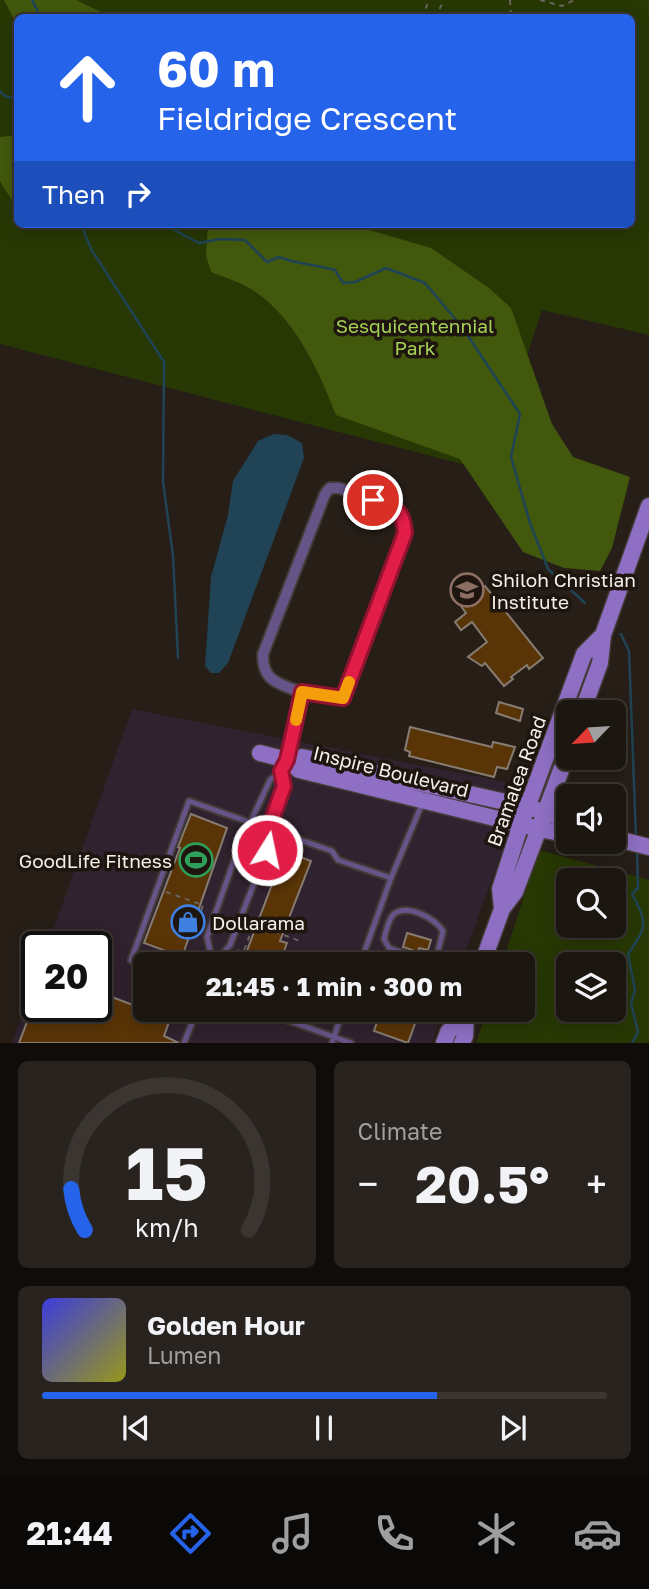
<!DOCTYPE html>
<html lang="en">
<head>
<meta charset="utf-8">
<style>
  :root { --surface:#1c1611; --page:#29231f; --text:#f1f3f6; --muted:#a09f9f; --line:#3a3531; --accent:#2563eb }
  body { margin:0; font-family:"Golos Text",sans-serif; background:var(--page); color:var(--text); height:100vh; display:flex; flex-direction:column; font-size:26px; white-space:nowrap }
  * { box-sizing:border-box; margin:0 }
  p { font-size:23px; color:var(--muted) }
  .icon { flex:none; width:38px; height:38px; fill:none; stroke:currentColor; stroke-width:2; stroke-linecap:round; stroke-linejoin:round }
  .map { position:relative; height:1043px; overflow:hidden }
  .details { display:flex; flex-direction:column; gap:18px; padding:18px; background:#0f0c09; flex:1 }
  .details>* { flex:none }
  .banner { position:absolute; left:14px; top:14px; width:621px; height:214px; border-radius:10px; box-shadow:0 4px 18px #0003,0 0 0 2px var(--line); background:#2563eb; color:#fff; overflow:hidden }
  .needle { width:46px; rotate:245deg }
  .controls { position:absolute; left:556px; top:700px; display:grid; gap:14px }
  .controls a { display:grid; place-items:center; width:70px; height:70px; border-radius:10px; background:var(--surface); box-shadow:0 4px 18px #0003,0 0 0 2px var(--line); font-size:35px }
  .speed { position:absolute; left:21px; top:931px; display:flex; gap:14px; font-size:35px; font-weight:700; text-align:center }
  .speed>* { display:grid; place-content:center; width:91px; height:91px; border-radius:50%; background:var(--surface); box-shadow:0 4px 18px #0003,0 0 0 2px var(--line); line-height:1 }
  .speed .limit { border:4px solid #111; border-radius:10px; background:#fff; color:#111 }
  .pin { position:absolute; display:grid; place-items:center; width:60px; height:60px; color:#fff; margin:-30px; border:4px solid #fff; border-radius:50%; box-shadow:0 2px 7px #0007 }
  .me { position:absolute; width:77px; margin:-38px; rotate:10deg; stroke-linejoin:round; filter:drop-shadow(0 0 5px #0008) }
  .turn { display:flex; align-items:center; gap:24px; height:147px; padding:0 28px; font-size:32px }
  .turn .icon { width:91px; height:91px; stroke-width:2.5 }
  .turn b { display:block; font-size:49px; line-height:60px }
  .then { display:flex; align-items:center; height:66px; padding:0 28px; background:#0003; gap:14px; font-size:26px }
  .big { font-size:52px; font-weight:700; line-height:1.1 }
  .details .widget { flex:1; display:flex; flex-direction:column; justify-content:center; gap:10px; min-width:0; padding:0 24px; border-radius:10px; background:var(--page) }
  .details .dial { align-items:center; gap:0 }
  .dial svg { height:182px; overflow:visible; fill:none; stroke:var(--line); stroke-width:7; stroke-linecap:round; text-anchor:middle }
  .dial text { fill:var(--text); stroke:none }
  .song { display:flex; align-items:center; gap:21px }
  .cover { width:84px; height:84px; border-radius:10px; background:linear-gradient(135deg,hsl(240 70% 55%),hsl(60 70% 35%)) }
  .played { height:7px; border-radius:4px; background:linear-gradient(90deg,var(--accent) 70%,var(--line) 70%) }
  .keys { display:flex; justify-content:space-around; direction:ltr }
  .heat { display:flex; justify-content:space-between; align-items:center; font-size:38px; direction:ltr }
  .details .tiles { flex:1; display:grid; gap:18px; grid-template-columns:1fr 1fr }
  .widget:last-child { grid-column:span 2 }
  .trip { position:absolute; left:133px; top:952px; width:402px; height:70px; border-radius:10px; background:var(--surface); box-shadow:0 4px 18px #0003,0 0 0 2px var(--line); font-weight:700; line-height:70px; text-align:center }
  .dock { display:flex; height:112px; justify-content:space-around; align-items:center; background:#0b0907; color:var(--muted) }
  .dock .icon { width:49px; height:49px }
  .dock .on { color:var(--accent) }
  .dock b { font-size:32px; color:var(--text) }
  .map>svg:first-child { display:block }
</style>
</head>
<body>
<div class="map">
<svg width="649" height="1043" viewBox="0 0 649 1043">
  <rect width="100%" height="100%" fill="#261e17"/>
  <path fill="#30222e" d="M132 709 526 786 461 964H145V1010H444L432 1043H12L37 976V1006H96V947H47Z"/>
  <path fill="#273804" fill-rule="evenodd" d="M0 0H649V335L542 310 489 471 0 344ZM18 18H632V224H18Z
    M539 850 649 880V1043H476L487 1010H523V964H502ZM569 880H614V926H569ZM569 964H614V1010H569Z"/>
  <path fill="#42590d" d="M4 0H76L111 17 18 18 17 25Z
    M17 135H18L17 209 0 181V137Z
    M208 224H341L366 229 431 248 489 288 511 308 552 424 573 457 630 477 612 548 600 571 564 568 523 552 460 459 336 415C319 371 294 315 251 289 239 282 224 277 211 272L206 256Z"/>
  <path fill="#204456" d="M274 434 287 435 302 443 304 458 228 663 219 673H211L205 666 211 577 228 515 233 481 258 441Z"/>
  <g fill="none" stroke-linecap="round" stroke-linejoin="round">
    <path stroke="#204456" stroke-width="2.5" d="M32 0 41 18
      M0 91 5 96 18 99
      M81 224 91 249 164 362 163 482 173 556 178 658
      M163 224 199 243 220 239 245 240 267 262 279 257C297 264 316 265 335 270L343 283 355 282 386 268 425 283 462 327 520 414 511 457 530 523 548 569 585 603
      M621 634 629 651 636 837
      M632 1043 638 1032 631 1003 635 990 628 954C647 926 648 924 632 894L638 888 637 850"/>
  </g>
  <path fill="#593406" stroke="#867c72" stroke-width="2" d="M474 577 482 588 485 586 543 658 529 669 527 665 511 677 513 679 504 686 485 663 482 666 468 657 487 642 472 622 461 630 455 622 466 613 453 595Z
    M499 702 523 709 520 721 496 713Z
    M410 727 492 747 493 742 515 747 507 769 497 767 494 777 409 756 410 752 405 750Z
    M191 814 227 828 182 957 144 943 180 848 178 847Z
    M288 842 298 846 295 855 311 861 280 941 287 943 279 964H242Z
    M407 933 431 940 428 950 419 948 418 952 403 947Z
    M96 991 170 1019 164 1036 179 1043H19L33 1006H96Z
    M304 1010H335L331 1021Z
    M381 1010H395L417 1018 408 1043 374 1031Z"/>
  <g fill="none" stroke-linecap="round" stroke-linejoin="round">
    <defs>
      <path id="lane" d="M435 963 443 931C435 919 408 903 394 914 388 919 386 932 384 939L389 948 437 964
        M213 964 207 937 238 849 270 780 281 771 286 762
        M214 964 230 945 267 850 269 828 284 786 281 771
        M360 964 391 878 422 804
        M145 966 131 960 189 801 332 851 338 860 391 878
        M259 1010 351 1043
        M184 1043 197 1010
        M332 1043 343 1010"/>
      <path id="street" d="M287 760 302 693C279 683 262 682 263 654L325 494 330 488H339L397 509 404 518 405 533 343 698 302 693"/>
      <path id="secondary" d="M582 712 600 663 603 635 649 506
        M260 753 287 760 302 757 528 807 565 819 569 823
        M287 760 299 770 539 829 560 833 569 831
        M614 838 649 847
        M502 909 500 889 521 824 584 654 603 635
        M482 964 502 909 515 892 569 749
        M444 1043 448 1032 465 1015
        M462 1043 465 1036 466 1012"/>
    </defs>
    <use href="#lane" stroke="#433b35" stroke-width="9"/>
    <use href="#street" stroke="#433b35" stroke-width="14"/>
    <use href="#secondary" stroke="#433b35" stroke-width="19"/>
    <path stroke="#6c655e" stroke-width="2" stroke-dasharray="5 5" stroke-linecap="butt" d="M510 0 511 18
      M540 0 562 6 574 0
      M422 18 429 0
      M435 18 444 0
      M166 892 203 905 194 933 199 934
      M237 950 243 953 254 924 300 941"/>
    <use href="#lane" stroke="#665388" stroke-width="5"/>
    <use href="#street" stroke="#665388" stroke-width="10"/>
    <use href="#secondary" stroke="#8f6fc3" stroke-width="16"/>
  </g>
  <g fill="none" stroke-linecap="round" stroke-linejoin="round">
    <defs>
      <path id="route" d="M267 850 269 828 284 786 281 771 287 760 302 692 343 698 405 533C403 507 394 508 373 500"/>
    </defs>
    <use href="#route" stroke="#92132f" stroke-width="18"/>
    <use href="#route" stroke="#e11d48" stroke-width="12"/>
    <path stroke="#f59e0b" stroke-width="12" d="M296 720 302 692 343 698 349 682"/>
  </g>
  <defs>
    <symbol id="school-ring" viewBox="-11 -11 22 22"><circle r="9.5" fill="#1d150e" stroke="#8d6e63" stroke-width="1.5"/><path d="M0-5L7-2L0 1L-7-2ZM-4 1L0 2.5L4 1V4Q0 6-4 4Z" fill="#8d6e63"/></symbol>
    <symbol id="stadium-ring" viewBox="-11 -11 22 22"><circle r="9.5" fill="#1d150e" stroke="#2e9e5b" stroke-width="1.5"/><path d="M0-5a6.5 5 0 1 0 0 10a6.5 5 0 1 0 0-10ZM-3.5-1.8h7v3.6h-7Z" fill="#2e9e5b"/></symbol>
    <symbol id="shop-ring" viewBox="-11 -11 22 22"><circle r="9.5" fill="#1d150e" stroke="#3f7fe0" stroke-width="1.5"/><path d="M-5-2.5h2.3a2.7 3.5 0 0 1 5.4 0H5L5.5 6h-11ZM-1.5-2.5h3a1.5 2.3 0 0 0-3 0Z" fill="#3f7fe0"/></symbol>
  </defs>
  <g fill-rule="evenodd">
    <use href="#school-ring" x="448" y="571" width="38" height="38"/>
    <use href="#stadium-ring" x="177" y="841" width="38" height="38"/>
    <use href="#shop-ring" x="169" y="903" width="38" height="38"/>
  </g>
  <g text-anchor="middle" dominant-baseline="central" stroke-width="7" stroke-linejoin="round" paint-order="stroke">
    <g font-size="19" fill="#a7d258" stroke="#1d150e">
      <text x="415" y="325">Sesquicentennial<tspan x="415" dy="22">Park</tspan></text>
    </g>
    <g font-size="19" fill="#f6f0eb" stroke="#1d150e" text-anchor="start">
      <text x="491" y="579">Shiloh Christian<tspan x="491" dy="22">Institute</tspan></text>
      <text x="172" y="860" text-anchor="end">GoodLife Fitness</text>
      <text x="212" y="922">Dollarama</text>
    </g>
    <g font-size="19" fill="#f6f0eb" stroke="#1d150e">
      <text transform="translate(391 771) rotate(14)">Inspire Boulevard</text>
      <text transform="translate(516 781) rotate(-70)">Bramalea Road</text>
    </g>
  </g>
</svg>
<div class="controls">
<a><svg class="needle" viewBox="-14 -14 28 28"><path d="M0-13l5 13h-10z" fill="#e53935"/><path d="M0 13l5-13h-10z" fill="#a09f9f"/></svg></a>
<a><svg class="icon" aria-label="sound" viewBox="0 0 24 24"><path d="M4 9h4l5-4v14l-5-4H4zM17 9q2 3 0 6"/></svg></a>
<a><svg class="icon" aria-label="search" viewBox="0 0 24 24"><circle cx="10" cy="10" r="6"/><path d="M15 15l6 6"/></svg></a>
<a><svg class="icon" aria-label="layers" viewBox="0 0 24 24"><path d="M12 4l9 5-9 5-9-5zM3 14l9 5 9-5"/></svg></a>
</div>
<div class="speed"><div class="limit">20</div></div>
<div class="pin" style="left:373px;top:500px;background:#d93025"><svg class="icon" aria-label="arrive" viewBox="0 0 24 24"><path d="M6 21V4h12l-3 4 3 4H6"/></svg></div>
<svg class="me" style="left:267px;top:850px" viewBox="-20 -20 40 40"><circle r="17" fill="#e11d48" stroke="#fff" stroke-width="3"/><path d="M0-11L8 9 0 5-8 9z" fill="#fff"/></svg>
<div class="trip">21:45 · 1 min · 300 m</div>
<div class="banner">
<div class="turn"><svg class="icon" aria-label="ahead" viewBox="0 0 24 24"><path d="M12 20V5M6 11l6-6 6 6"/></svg><div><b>60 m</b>Fieldridge Crescent</div></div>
<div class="then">Then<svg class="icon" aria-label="right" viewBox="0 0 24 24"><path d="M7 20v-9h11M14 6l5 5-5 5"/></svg></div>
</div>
</div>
<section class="details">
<div class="tiles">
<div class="widget dial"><svg viewBox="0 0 100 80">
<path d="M14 69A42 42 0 1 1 86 69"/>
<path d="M14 69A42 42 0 0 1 8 51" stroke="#2563eb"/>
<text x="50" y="56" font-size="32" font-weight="700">15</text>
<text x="50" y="72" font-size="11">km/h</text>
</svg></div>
<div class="widget"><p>Climate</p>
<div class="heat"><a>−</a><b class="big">20.5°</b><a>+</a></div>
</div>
<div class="widget">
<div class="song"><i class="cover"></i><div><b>Golden Hour</b><p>Lumen</p></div></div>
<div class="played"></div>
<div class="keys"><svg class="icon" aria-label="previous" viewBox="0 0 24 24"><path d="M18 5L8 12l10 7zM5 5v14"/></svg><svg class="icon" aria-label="pause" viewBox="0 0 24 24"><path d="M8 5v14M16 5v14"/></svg><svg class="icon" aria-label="next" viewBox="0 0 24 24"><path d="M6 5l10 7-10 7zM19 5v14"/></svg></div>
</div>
</div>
</section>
<nav class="dock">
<b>21:44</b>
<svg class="icon on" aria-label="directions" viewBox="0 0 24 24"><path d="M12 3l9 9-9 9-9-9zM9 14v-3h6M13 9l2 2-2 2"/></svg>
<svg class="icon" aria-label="music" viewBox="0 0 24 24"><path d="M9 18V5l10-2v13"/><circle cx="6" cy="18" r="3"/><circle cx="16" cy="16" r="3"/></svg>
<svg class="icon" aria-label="phone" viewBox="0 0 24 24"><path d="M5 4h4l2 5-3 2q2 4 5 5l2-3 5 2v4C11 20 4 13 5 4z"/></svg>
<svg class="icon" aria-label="climate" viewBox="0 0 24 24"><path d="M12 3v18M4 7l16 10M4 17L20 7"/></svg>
<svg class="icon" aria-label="car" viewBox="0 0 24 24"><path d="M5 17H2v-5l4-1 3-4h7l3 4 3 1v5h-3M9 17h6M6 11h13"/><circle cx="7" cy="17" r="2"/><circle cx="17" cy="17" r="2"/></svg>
</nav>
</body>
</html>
